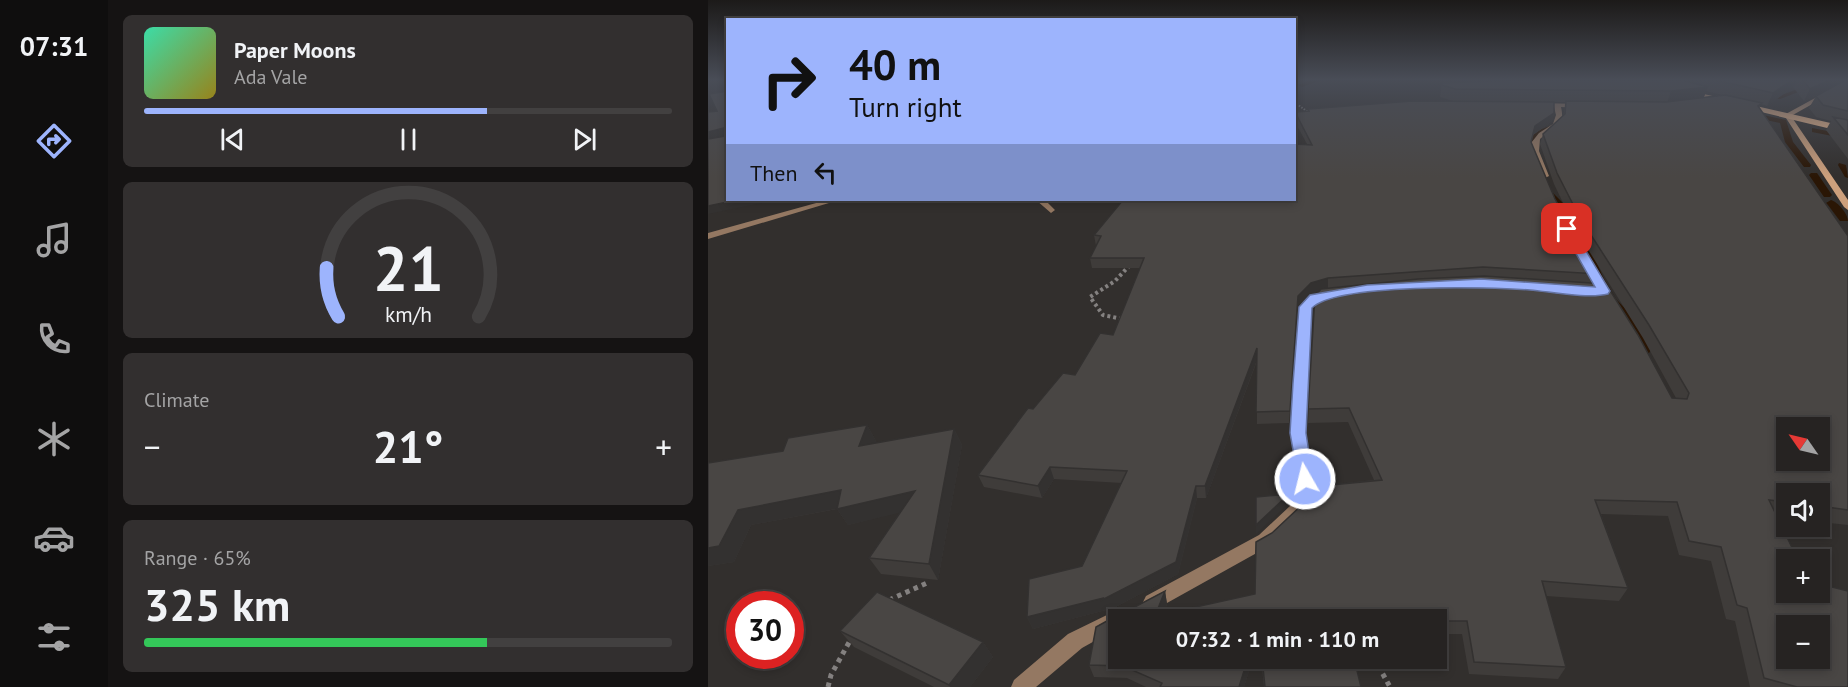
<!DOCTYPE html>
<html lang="en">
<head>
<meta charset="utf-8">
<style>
  :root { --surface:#262322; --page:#322f2f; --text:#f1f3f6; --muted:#a4a4a5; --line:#424040; --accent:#9db4fd }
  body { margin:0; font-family:"PT Sans",sans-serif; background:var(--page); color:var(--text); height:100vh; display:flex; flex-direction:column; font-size:22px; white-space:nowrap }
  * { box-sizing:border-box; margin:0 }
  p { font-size:20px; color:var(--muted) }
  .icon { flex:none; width:33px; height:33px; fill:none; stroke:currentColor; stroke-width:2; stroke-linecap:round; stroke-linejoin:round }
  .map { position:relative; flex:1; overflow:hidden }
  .sheet { display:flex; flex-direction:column; gap:15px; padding:15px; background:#151313; width:600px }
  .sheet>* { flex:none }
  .guide { position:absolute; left:18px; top:18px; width:570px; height:183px; border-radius:0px; box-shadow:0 3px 9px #0003,0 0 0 2px var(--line); background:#9db4fd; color:#111; overflow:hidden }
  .needle { width:39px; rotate:304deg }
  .buttons { position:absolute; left:1068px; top:417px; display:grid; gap:12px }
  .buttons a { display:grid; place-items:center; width:54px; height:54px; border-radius:0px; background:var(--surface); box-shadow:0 3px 9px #0003,0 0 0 2px var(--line); font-size:30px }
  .speed { position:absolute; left:18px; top:591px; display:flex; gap:12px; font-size:30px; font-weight:700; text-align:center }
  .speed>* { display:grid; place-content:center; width:78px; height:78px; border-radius:50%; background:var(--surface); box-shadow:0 3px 9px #0003,0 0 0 2px var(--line); line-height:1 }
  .speed .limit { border:9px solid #d22; background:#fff; color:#111 }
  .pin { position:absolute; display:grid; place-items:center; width:51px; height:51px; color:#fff; margin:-26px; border-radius:12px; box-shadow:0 3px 9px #0006 }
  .me { position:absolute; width:66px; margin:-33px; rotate:352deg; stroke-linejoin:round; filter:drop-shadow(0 0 4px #0008) }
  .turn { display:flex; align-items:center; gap:21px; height:126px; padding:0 24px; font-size:27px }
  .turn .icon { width:78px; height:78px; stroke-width:2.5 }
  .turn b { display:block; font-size:42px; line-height:51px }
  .then { display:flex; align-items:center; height:57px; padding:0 24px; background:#0003; gap:12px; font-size:22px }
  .big { font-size:45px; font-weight:700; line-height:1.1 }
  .sheet .widget { flex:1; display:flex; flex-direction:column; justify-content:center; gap:9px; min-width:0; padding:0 21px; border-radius:9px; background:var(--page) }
  .sheet .dial { align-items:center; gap:0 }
  .dial svg { height:156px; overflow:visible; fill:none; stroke:var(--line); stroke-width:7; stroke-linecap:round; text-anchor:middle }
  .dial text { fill:var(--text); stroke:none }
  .song { display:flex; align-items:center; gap:18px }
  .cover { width:72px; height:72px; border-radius:9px; background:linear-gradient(135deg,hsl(160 70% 55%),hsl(50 70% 35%)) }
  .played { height:6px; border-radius:3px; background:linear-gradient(90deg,var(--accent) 65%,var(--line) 65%) }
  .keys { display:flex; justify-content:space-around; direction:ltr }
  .heat { display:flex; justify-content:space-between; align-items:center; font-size:33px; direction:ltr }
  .charge { height:9px; border-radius:4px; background:linear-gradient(90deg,#34c759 65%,var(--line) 0) }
  .trip { position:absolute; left:400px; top:609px; width:339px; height:60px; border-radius:0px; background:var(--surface); box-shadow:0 3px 9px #0003,0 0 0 2px var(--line); font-weight:700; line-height:60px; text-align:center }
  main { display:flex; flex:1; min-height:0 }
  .menu { display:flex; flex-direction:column; width:108px; justify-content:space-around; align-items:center; background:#0f0e0e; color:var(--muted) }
  .menu .icon { width:42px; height:42px }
  .menu .active { color:var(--accent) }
  .menu b { font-size:27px; color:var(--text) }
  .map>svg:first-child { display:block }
</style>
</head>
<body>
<main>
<nav class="menu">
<b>07:31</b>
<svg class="icon active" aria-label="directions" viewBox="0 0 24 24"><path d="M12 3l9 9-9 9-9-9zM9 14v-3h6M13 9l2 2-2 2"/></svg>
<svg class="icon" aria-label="music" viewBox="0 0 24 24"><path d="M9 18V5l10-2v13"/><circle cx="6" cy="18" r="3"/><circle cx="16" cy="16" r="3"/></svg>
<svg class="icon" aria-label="phone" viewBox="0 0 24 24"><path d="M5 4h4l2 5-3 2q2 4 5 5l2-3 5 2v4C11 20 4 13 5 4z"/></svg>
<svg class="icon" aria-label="climate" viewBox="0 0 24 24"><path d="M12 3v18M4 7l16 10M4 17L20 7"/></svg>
<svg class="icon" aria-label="car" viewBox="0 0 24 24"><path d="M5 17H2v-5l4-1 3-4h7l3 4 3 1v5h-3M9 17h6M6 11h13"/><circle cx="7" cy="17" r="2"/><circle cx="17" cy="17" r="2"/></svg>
<svg class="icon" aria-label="filters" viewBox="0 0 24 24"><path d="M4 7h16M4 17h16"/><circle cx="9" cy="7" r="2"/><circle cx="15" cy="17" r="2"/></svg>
</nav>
<section class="sheet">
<div class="widget">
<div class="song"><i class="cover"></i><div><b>Paper Moons</b><p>Ada Vale</p></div></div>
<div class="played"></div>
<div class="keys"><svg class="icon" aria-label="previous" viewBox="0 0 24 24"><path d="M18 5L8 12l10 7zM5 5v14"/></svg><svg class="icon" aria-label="pause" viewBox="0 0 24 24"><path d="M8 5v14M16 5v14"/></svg><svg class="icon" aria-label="next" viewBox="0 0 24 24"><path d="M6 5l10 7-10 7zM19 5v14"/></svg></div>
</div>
<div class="widget dial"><svg viewBox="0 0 100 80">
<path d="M14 69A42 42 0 1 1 86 69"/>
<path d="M14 69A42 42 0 0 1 8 44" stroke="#9db4fd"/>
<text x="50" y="56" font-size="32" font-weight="700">21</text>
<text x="50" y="72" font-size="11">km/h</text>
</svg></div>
<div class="widget"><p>Climate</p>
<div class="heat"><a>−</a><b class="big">21°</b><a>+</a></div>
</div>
<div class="widget"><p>Range · 65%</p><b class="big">325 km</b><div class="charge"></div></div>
</section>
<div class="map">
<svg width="1140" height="687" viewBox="0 0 1140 687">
  <rect width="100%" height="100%" fill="#322f2d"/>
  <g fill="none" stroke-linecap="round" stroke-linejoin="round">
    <path fill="#2a1605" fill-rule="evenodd" d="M602 80H613L594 87 591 85Z
      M1112 80H1122L1072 99 1066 98Z
      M1042 112 1078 120 1085 142 1103 165 1102 167H1096L1077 142 1072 123 1039 116V112Z
      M849 124H852V128L834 134 823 147 826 154 819 156 815 147C824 133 833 128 849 124Z
      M1104 128 1140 135V139L1104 132Z
      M1131 163 1138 165 1140 178 1137 177 1130 165Z
      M1103 173H1109L1124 195 1122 197H1116L1101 175Z
      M833 187H839L869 217 895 277 908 299 931 323 943 350 941 353H931L919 324 899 304 883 277 859 218 833 191Z
      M1123 200C1130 202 1140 214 1140 221H1132L1120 205 1118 203Z"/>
    <path stroke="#848180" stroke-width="2" stroke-dasharray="1.5 1.5" stroke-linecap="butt" d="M586 102 600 112"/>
    <path stroke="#848180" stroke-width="4" stroke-dasharray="3 3" stroke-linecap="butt" d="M414 319 395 315 382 297 407 281 421 266"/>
    <path stroke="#848180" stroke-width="5" stroke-dasharray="4.5 4.5" stroke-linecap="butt" d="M181 600 219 583
      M666 658 682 687
      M120 687 123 675 144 637"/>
    <path fill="#947862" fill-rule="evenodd" d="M119 200H131L0 239V233Z
      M328 200H337L347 210 343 213Z"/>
    <path fill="#947862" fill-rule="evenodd" d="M832 103 871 104 874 106 871 108 853 107C858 129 846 127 832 139L831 151 841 176 837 178C828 172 823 155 823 143L831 133 845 124 848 115 846 107 830 106V104Z
      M621 291 625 292 626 294C620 300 613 299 604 308L597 433 605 479 595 514 563 545 450 608 444 611 438 608 435 602 438 596 551 535 582 506 589 479 583 433 592 307 603 296Z
      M401 614 408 617 410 623 408 629 374 648 328 687H303L306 680 360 634Z"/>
    <path fill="#cda07c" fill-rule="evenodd" d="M1140 80V84L1083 116 1140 200V210L1136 207 1076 115Z"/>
    <path fill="#f8bf90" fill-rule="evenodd" d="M974 89 1140 127V133L974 93Z"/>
  </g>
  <path fill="#3f3c3a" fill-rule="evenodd" d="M811 80H1140V159L1118 130 1123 121 1108 117 1101 108 1108 96 1118 91 1096 101 1085 87 1059 106 1053 104 1051 108 1140 236V525L1112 522V494H1078V517L1069 516 1090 560H1078V592H1112V584L1140 591V687H1042L1027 621 1018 619 1003 561 971 555 960 516 893 514 920 588 911 601 838 596 858 667 850 679 761 674 754 634H729V620H411V658H545L536 687H438L419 678 386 677 381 665 388 627 408 616 409 609H423L457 591 459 604 456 614 547 594 548 542 564 533 597 502 602 487 666 480 640 422 600 423 607 296 611 291 602 294 590 307 581 423 549 424V361L498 498H489L470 574 398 612V610L325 629 319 617 321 579 374 566 414 483 346 479 334 498 276 487 270 475 320 408 325 409 355 373 367 375 392 333 405 335 432 268H384L382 258 388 246 386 235 415 200H586V144H599L586 120 587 112 600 111V109L704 101 846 102V113L844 121 825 135 823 142 847 199 890 274 887 283 898 284 930 335 964 398H968L935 338 868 230 846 184 832 144 835 134 855 116 858 102 745 101 732 97 734 83ZM998 91 1014 95 996 97ZM1078 428H1112V460H1078ZM1078 626H1112V658H1078Z
    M159 425 168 441 167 443 246 429 254 445 230 580 173 574 161 558 192 512 140 525 129 509 43 525 26 562 0 566V463L75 451Z
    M132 631 275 642 285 657 262 687H226L146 647Z
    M553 658H646L653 687H556Z"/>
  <path fill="#333130" d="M1084 80H1089L1085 87 1059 106 1065 93Z
    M1121 80H1138L1096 101 1102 89Z
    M1000 87 995 99 959 103 963 91Z
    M846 113 844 121 825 135 827 126Z
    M16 128 20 135 0 139V132Z
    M29 200H68L0 214V206Z
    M620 278V289L602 294 590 307 581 423 590 296 603 283Z
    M549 348V360L498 498 497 486Z
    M159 425 168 441 161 462 151 446Z
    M246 429 254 445 230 580 221 564Z
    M342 467 346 479 334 498 330 486Z
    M488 486 489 498 470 574 398 612V610L325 629 319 617 395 598Z
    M133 490 207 491 216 507 140 525 129 509 133 508 43 525 26 562 0 566V548L30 510Z
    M581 494V503L548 534V525Z
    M457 591 459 604 454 620 447 616Z
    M275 642 285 657 262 687H242L241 685Z
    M540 658H545L536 687H531Z"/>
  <path fill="#494644" stroke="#333130" stroke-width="1.5" fill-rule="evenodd" d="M813 80H974L1000 87 963 91 747 89 734 85V83Z
    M1007 80H1084L1065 93Z
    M1095 80H1121L1102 89Z
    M1137 80H1140V111L1115 105 1108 96Z
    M20 91V200H29L0 206V139L18 136 16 128 0 132V112L9 111 1 94Z
    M1017 95 1054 103 1050 106 1140 236V510L1112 506V494H1078V502L1061 500 1090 560H1078V592H1112V584L1140 591V687H1089L1056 678 1039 608 1029 605 1013 547 981 541 969 502 887 500 920 588 834 581 858 667 766 662 759 621H729V620H411V658H540L531 687H452L454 683 415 666 381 665 388 627 408 616 409 609H423L457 591 447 616 547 594 548 542 564 533 597 502 602 487 674 480 641 408 600 409 607 296 613 289 710 279 776 276 898 284 930 335 964 398 979 399 981 393 941 325 872 218 849 173 835 134 857 114 858 101 958 102ZM1078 428H1112V460H1078ZM1078 626H1112V658H1078Z
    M704 101 846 102V113L827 126 823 142 847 199 890 274 775 267 620 278 603 283 590 296 582 411 548 412 549 348 497 486H488L468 562 394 600 395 598 319 617 321 579 374 566 419 471 342 467 330 486 270 475 320 408 325 409 355 373 367 375 392 333 405 335 436 258H382L393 236 386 235 415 200H586V144L604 145 587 112 601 111 600 109Z
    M1125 117 1140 120V135Z
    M159 425 151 446 246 429 221 564 161 558 207 491 129 509 133 490 30 510 11 546 0 548V463L75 451 80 438Z
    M581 494 548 525V497Z
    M169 592 275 642 241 685 132 631Z
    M554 658H646L653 687H557Z"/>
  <linearGradient id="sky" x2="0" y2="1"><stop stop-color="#1c1a19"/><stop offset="0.45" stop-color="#494d57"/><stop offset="1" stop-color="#494d57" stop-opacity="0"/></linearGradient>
  <rect width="1140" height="177" fill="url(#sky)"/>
  <path fill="#9db4fd" stroke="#6675a4" stroke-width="1.5" d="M859 226 865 229 902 291 900 294C880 299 844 292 822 290 782 287 629 283 604 308L598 433 605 479 603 484H591L582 433 585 383 591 307 602 295 659 285 773 279 887 287 854 229Z"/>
</svg>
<div class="buttons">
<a><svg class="needle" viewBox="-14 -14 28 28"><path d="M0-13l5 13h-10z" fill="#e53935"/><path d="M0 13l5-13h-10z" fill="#a4a4a5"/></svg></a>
<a><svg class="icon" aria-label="sound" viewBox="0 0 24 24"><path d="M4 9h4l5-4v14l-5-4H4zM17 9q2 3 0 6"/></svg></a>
<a>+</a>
<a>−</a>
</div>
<div class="speed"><div class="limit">30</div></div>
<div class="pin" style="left:859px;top:229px;background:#d93025"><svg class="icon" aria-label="arrive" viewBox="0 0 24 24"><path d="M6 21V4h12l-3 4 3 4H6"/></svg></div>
<svg class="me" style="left:597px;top:479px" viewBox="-20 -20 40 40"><circle r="17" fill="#9db4fd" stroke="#fff" stroke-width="3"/><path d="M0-11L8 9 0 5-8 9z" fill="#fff"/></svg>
<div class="trip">07:32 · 1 min · 110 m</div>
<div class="guide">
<div class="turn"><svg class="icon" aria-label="right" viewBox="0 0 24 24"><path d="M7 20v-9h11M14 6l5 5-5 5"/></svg><div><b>40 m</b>Turn right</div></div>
<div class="then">Then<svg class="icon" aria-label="left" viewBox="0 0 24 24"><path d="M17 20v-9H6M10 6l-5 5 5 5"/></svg></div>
</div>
</div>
</main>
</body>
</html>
